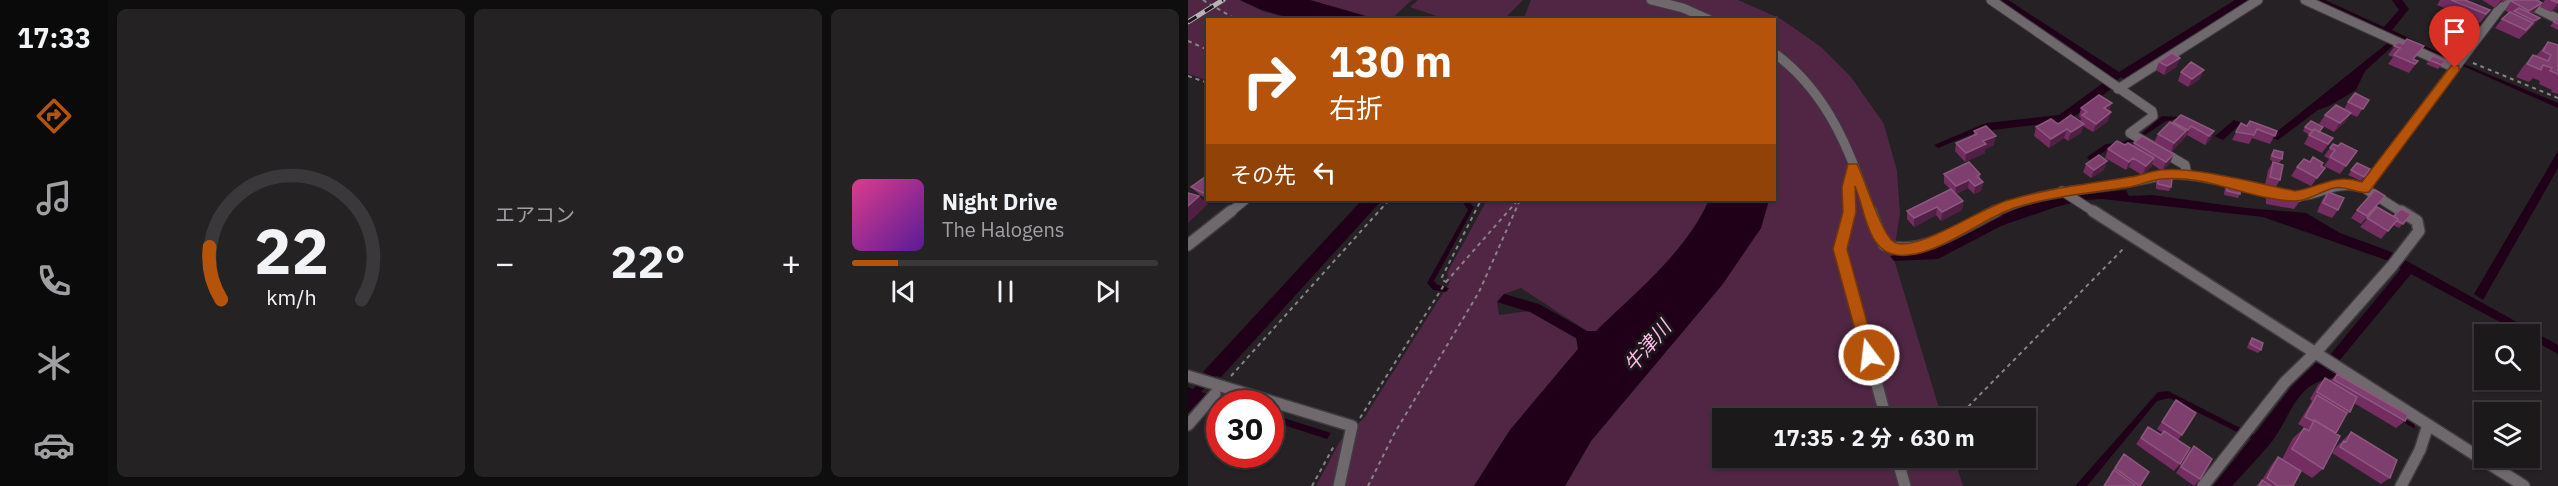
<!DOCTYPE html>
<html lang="ja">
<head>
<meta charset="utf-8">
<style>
  :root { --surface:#1c191b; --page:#252224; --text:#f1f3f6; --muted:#a0a0a3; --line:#3a383a; --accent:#b45309 }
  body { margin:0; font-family:"IBM Plex Sans","Noto Sans JP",sans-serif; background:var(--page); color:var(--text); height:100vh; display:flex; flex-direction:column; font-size:22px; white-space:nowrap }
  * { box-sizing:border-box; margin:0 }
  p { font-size:20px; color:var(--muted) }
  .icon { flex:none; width:33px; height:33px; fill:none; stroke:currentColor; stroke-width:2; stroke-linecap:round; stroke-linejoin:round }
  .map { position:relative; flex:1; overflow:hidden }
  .side { display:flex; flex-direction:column; gap:9px; padding:9px; background:#0f0e0f; width:1080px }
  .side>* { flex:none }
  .banner { position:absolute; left:18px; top:18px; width:570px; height:183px; border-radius:0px; box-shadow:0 2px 4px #0004,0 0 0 2px var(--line); background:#b45309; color:#fff; overflow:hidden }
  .buttons { position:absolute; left:1286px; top:324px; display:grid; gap:12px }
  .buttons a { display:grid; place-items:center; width:66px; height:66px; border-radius:0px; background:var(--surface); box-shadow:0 2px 4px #0004,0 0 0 2px var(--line); font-size:30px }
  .speed { position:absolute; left:18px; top:390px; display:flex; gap:12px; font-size:30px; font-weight:700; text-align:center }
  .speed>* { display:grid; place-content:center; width:78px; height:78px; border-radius:50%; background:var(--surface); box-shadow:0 2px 4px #0004,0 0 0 2px var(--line); line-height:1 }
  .speed .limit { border:9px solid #d22; background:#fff; color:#111 }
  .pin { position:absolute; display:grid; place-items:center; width:51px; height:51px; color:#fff; margin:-62px -26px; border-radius:50% 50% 50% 0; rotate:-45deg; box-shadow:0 0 6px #0007 }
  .pin .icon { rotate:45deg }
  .me { position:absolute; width:66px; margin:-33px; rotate:345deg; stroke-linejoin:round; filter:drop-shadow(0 0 4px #0008) }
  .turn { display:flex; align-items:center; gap:21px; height:126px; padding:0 24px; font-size:27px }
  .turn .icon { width:78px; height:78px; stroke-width:2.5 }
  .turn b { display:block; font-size:42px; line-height:51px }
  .then { display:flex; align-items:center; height:57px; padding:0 24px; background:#0003; gap:12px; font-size:22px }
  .big { font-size:45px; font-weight:700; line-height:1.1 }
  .side .card { flex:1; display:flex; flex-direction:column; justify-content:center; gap:9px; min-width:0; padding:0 21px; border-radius:9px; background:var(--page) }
  .side .dial { align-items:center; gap:0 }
  .dial svg { height:156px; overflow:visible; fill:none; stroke:var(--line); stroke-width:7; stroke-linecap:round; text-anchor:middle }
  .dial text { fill:var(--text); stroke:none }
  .song { display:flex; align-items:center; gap:18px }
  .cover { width:72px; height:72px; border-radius:9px; background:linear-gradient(135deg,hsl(330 70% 55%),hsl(270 70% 35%)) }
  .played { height:6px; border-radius:3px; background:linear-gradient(90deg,var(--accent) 15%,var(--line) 15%) }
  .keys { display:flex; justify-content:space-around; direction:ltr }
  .heat { display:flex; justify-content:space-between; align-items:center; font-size:33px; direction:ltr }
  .side .tiles { flex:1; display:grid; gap:9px; grid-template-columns:repeat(3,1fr) }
  .trip { position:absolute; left:524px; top:408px; width:324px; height:60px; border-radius:0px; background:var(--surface); box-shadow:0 2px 4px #0004,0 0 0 2px var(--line); font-weight:700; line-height:60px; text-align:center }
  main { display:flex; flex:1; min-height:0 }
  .tab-bar { display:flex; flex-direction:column; width:108px; justify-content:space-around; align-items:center; background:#0b0a0b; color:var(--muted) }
  .tab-bar .icon { width:42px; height:42px }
  .tab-bar .on { color:var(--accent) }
  .tab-bar b { font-size:27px; color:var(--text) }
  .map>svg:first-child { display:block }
</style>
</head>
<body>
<main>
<nav class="tab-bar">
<b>17:33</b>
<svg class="icon on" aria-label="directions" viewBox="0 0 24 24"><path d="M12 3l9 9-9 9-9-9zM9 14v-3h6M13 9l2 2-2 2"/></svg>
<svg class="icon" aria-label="music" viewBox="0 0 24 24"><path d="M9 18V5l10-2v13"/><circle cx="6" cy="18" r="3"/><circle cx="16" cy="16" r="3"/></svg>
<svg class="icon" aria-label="phone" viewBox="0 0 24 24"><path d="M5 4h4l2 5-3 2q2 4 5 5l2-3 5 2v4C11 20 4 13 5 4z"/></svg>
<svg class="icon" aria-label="climate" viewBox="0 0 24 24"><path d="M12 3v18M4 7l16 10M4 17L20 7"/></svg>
<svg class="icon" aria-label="car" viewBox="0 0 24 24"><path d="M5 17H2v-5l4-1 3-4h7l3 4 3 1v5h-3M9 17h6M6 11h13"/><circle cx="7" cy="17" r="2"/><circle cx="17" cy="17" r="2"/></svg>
</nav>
<section class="side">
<div class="tiles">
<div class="card dial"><svg viewBox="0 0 100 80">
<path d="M14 69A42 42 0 1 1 86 69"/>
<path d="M14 69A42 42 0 0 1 8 42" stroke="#b45309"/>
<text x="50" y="56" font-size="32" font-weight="700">22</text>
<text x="50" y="72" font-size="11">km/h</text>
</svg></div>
<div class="card"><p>エアコン</p>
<div class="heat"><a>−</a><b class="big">22°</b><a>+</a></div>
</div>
<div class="card">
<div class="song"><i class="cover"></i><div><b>Night Drive</b><p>The Halogens</p></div></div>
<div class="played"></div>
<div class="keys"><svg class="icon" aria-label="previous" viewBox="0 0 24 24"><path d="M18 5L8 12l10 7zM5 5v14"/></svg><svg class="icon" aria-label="pause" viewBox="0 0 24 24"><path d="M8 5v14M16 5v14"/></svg><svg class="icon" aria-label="next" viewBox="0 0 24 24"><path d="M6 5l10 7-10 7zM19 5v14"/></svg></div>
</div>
</div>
</section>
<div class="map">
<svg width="1370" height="486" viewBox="0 0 1370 486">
  <rect width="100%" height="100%" fill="#262124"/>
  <path fill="#512645" d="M0 0H52L74 11 104 19 20 20 19 80 0 74Z
    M122 0H224L202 20 188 19Z
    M230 0H335L316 19H257L222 7Z
    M343 0H550L593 19 633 47 663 77 696 124 709 171 712 214 705 256 754 418H534V458H766L775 486H377L403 441 534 285 573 228 581 200H586V20H335Z
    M299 200H521C498 252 449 291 408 331H399L333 288 316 294 309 302 311 315 342 311 389 339 390 349 322 430 286 486H128L152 441 176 418 262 282 259 273Z"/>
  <path fill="#200018" d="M52 0H122L188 19C134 20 102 25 52 0Z
    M811 0H820L931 72 1047 0H1061L936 79 933 77 928 81 882 47Z
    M1126 0H1137L1196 27 1211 10 1204 0H1214L1221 9 1204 30 1266 60 1370 103V108Z
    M1202 41 1207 44 1177 71 1168 90 1141 106 1130 110 1090 140 1050 126 1035 140 989 119 978 121 948 141 923 147 902 161 899 157 918 144 932 143 952 135 974 116 991 117 1027 136 1046 120 1086 134Z
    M915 83 923 89 880 121 789 132 750 148 746 145 798 123 871 115Z
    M1370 151V168L1295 300 1286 294Z
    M938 190 941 196 964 195 1058 208 1118 213 1152 233 1201 251 1370 345V354L1341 338V334H1334L1223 274 1151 361 1142 355 1213 269 1201 261 1075 217 914 199 896 200 868 207 813 226 750 259 706 261 702 256 745 250 829 208 872 197Z
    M174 200H194L33 377 28 376 13 392 49 403 31 406 13 400 0 413V387L5 389 19 374 15 372Z
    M266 200H279L286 207 246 281 250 285 261 288 258 292 245 290 239 283 280 210 274 201Z
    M521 200H581L573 228 534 285 403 441 377 486H286L322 430 390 349 388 338 342 312 309 302 316 294 351 304 399 331H408C449 291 498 252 521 200Z
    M1128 363 1136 364 1226 423 1227 429 1145 378C1107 382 1103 418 1082 444 1070 458 1057 472 1044 486H1025L1063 439 981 398 969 401 899 486H887L970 392 980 391 1066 435 1104 386Z
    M83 414 143 433 139 439 83 421Z"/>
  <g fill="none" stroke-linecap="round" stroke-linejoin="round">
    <defs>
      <path id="minor-far1" d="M463 0 495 8 522 20
        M803 0 964 111 965 116 942 133 997 165 999 175
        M1117 0 1267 68
        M1338 3 1370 19
        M586 53C639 91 663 152 683 213
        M930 89 1070 0
        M1176 188 1215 213
        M874 191 908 213
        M41 213 57 200
        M661 213 660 187 664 167
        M805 213C849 191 896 191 943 182 962 179 977 173 997 175 1033 178 1069 192 1105 196 1131 198 1143 179 1176 188L1313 7 1328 0"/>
      <path id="minor" d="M661 211 652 249 698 418
        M683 211 696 245C733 258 775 227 808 211
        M905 211 1336 486
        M0 245 43 211
        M0 376 164 426 151 486
        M0 425 27 394
        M709 458 717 486
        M1015 486 1097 382 1128 352 1204 266 1231 231 1229 221 1213 211
        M1213 486 1232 450 1240 425"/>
    </defs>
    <use href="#minor-far1" stroke="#403b3f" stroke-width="11"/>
    <use href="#minor" stroke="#403b3f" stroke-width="14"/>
    <path stroke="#878386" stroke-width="2" stroke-dasharray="4 4" stroke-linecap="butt" d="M15 0 49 20
      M0 41 20 50
      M1285 63 1370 98
      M0 76 20 83
      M258 282 330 200
      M43 376 201 200
      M172 418 258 282 253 279 293 200
      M769 418 937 247
      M124 486 147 444
      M180 486 206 434 291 292 332 200"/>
    <use href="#minor-far1" stroke="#6f686d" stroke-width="9"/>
    <use href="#minor" stroke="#6f686d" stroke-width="11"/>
    <defs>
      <path id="rail" d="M0 22 35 0"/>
    </defs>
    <use href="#rail" stroke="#b6b2b5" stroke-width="5"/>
    <use href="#rail" stroke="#1d171b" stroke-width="3" stroke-dasharray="10" stroke-linecap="butt"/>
  </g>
  <path fill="#732d61" d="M1252 0H1280L1279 1 1302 10 1292 23 1249 5Z
    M1294 0H1319L1314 3 1313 2 1307 8Z
    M1357 0H1370V8L1363 12 1352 7Z
    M1323 1 1347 11 1344 14 1352 18 1345 26 1331 39 1307 28 1314 19 1321 13 1317 10Z
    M1370 18V30L1362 26Z
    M1210 42 1226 60 1230 61 1221 73 1200 64 1205 57 1200 55Z
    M1360 42 1370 45V94L1363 92 1364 90 1351 84 1352 81 1345 78 1341 82 1328 77 1334 68 1345 55 1348 56Z
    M1245 56 1257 61 1250 69 1238 64Z
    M992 58 988 67 976 75 968 70 971 62Z
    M993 72 1012 79 1000 87 990 81Z
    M1181 100 1169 117 1162 114 1157 122 1146 132 1131 124 1137 115 1156 109 1160 102Z
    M893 108 921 111 920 121 905 132 895 126 893 133 880 141 876 138 861 148 846 136 848 127 870 124 892 122 893 118 891 117Z
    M985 122 1026 131 1022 140 1017 145 999 135 983 152 966 142 970 134 984 124Z
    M1053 123 1059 126 1089 131 1082 144 1064 138 1061 144 1044 140Z
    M1117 127 1132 132 1145 138 1134 153 1116 144 1121 135 1115 131Z
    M786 131 806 145 797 149V153L777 162 767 151 768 143 786 135Z
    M946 143 982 163 974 171 964 164 963 167 954 175 941 167 938 170 917 158 920 149 937 145 945 146Z
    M1145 144 1150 146 1169 151 1152 174 1136 166 1141 159 1136 156Z
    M1086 150 1094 159 1091 163 1082 160 1083 154Z
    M1085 162 1092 180 1087 188 1077 185 1080 170Z
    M1122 162 1137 168 1123 186 1103 176 1109 167Z
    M1169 163 1182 169 1173 181 1160 175Z
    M898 164 916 170 903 178 895 172Z
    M756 174H792V179L795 182 793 191 786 194 780 188 768 194 775 201 774 210 753 221 748 215 726 227 719 219V211L762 189 756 183Z
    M20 175V199L12 195 3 187Z
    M970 176 983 187 981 191 968 189V180Z
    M1039 182 1052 194 1050 198 1036 195 1037 186Z
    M1083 189 1112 201 1106 209 1078 204V198Z
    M1140 192 1150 210 1144 218 1129 212 1134 200Z
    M1197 196 1173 224 1163 218 1169 210Z
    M1189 207 1206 216 1223 214 1211 228 1205 225 1193 239 1172 227Z
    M1064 338 1073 350 1070 353 1059 348 1061 342Z
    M1149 374 1217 421 1208 428 1166 403 1162 412 1157 416 1148 433 1135 469 1124 478 1094 459 1105 438 1116 428H1118L1110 424 1124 401 1122 399 1130 385 1137 378 1142 381Z
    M988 400 994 435 990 440 992 464 986 471 948 444 960 427 973 435 975 433 969 429Z
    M1163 432 1202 478 1193 484 1144 453 1148 447Z
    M1006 446 1012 479 1006 486 988 473 1000 453Z
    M936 454 952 486H916L923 475 922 474Z
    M1090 457 1105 486H1068L1074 480 1084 464Z"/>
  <path fill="#4f2043" d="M1313 0H1315L1307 8Z
    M1354 3 1347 11 1338 17H1337L1341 11Z
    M1370 3V8L1363 12Z
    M1352 18 1345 26 1339 30 1346 21Z
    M992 58 988 67 976 75 979 66Z
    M1016 70 1012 79 1000 87 1004 79Z
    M924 103 921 111 916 108Z
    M923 112 920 121 905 132 908 124Z
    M1163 113 1157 122 1146 132 1152 123Z
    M896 124 893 133 880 141 883 132Z
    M1003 126 999 135 996 138 1000 130Z
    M879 129 876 138 861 148 863 139Z
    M998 131 995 140 983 152 986 143Z
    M1026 131 1022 140 1017 145 1021 136Z
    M808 136 806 145 797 149V153L777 162 778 153 795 141Z
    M986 154 982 163 974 171 978 162Z
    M945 158 941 167 938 170 941 162Z
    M966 158 963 167 954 175 958 166Z
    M919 161 916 170 903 178 906 170Z
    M781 180 780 188 767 195 768 186Z
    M795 182 793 191 786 194 787 186Z
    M20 190V197L15 193Z
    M11 196 20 204 0 223V206Z
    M775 201 774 210 753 221 754 212Z
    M749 207 748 215 726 227V218Z"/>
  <path fill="#7e3f6e" stroke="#8d577f" stroke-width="1.5" d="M1263 0H1277L1302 10 1298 14Z
    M1326 0H1349L1354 3 1341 11 1323 1Z
    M1363 0H1370V3Z
    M1331 8 1352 18 1346 21 1326 11Z
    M1322 12 1345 23 1338 30 1314 19Z
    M1370 18V24L1366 22Z
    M1219 39 1236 46 1225 59 1230 61 1227 64 1206 55 1212 48 1206 46 1210 42 1215 44Z
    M1360 42 1370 45V74L1362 71 1364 68 1355 65 1353 70 1339 64 1345 55 1360 61 1363 55 1355 51Z
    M984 53 992 58 979 66 971 62Z
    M1245 56 1257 61 1254 65 1241 60Z
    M1003 62 1016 70 1004 79 993 72Z
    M1167 93 1181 100 1175 109 1160 102Z
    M911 95 924 103 916 108 923 112 908 124 894 115 899 112 893 108Z
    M1148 105 1163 113 1152 123 1137 115Z
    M883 115 896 124 883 132 879 129 863 139 848 127 863 119 870 124Z
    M993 115 1026 131 1021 136 1003 126 1000 130 985 122Z
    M1062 121 1089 131 1087 136 1069 129 1066 135 1048 132 1053 123 1059 126Z
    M1123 121 1135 127 1131 132 1126 129 1125 131 1117 127Z
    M982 122 998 131 986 143 970 134Z
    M798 126 808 136 795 141 798 144 778 153 768 143 789 134 786 131Z
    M1126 129 1145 138 1140 144 1121 135Z
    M954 136 986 154 978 162 946 143Z
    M929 141 937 145 940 143 966 158 958 166 945 158 941 162 920 149Z
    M1153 143 1169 151 1158 166 1142 157 1147 150 1142 148 1145 144 1150 146Z
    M1086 150 1095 152 1094 159 1084 156Z
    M911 155 919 161 906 170 898 164Z
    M1125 157 1135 163 1133 166 1137 168 1129 178 1109 167 1116 159 1122 162Z
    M781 162 792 174 789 176 795 182 787 186 781 180 768 186 756 174Z
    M1085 162 1095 165 1092 180 1082 177Z
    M1169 163 1182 169 1176 177 1163 170Z
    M20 175V190L15 193 3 187Z
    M970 176 984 179 983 187 970 184Z
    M1039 182 1052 184V194L1039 191Z
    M763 189 775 201 754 212 749 207 726 218 719 211Z
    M1083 189 1111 194 1112 201 1084 195Z
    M1187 190 1197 196 1179 216 1169 210Z
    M1140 192 1156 198 1150 210 1135 203Z
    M0 193 11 196 0 206Z
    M1189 207 1210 219 1200 231 1179 218Z
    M1213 209 1223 214 1215 224 1209 221 1210 219 1206 216Z
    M1064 338 1075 343 1073 350 1062 344Z
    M1149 374 1220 415 1217 421 1146 380Z
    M1137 378 1169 397 1162 412 1129 392Z
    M1129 395 1159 413 1148 433 1126 420 1125 421 1117 417Z
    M988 400 1008 413 994 435 974 422Z
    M1126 420 1152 436 1135 469 1104 449 1116 428 1121 431Z
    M960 427 973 435 976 431 1002 448 992 464 953 438Z
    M1163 432 1209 460 1202 478 1152 447 1156 441 1158 442Z
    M1006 446 1024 459 1012 479 993 467Z
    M936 454 961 472 952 486 927 468Z
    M1090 457 1113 471 1105 486H1090L1079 478Z
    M926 470 947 485 946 486H916Z
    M1074 480 1083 486H1071Z"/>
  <path fill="#b45309" stroke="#753606" stroke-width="1.5" d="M1267 65 1271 66V71L1181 192C1170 195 1158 185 1146 188 1132 191 1122 201 1107 201 1062 200 1018 174 973 179 963 180 952 185 942 187 903 193 864 196 826 208 793 219 745 260 709 255 679 252 677 209 667 186L668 212 659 249 688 355 686 359H675L645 249 655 212 654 187 660 164H669C677 179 695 240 708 243 732 251 794 207 821 200 861 188 901 184 942 177 952 176 962 171 973 170 1006 166 1072 184 1107 191 1134 187 1145 173 1174 182L1263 66Z"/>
  <g text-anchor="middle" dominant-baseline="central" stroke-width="6" stroke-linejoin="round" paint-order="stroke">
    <g font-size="20" font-style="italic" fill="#fcbbe7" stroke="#1d171b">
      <text transform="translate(459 346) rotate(-50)">牛津川</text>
    </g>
  </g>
</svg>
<div class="buttons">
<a><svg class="icon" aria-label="search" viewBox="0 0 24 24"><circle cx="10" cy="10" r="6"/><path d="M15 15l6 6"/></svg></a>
<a><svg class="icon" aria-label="layers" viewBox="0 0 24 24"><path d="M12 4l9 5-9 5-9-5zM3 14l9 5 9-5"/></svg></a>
</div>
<div class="speed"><div class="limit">30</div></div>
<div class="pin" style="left:1267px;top:68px;background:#d93025"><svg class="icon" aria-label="arrive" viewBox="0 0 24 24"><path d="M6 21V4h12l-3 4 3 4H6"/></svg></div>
<svg class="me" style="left:681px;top:355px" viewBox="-20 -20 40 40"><circle r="17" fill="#b45309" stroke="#fff" stroke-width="3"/><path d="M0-11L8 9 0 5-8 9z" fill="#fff"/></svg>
<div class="trip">17:35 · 2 分 · 630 m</div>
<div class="banner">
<div class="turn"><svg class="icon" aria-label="right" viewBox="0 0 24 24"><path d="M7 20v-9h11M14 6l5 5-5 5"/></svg><div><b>130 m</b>右折</div></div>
<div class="then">その先<svg class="icon" aria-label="left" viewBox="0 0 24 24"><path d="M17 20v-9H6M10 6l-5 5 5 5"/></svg></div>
</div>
</div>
</main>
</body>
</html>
